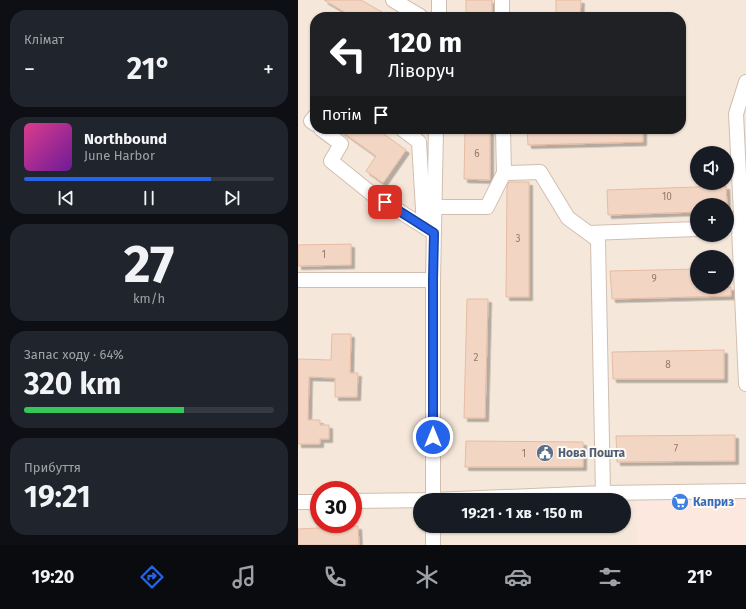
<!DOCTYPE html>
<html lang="uk">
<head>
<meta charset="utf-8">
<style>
  :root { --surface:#171b24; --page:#20242c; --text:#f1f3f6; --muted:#9ea1a6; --line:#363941; --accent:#2563eb }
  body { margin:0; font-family:"Fira Sans",sans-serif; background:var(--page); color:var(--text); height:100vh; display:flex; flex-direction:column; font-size:15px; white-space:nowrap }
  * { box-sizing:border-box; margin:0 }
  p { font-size:13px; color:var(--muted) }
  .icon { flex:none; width:22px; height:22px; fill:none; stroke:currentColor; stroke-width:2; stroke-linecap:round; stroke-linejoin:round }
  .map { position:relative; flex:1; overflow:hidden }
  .drawer { display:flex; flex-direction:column; gap:10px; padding:10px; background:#0d0f14; width:298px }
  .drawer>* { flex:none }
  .banner { position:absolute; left:12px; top:12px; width:376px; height:122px; border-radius:16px; box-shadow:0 1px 3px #0004; background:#202124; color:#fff; overflow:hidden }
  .fabs { position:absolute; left:392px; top:146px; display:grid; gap:8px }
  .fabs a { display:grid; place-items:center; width:44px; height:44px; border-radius:50%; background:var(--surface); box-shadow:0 1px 3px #0004; font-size:20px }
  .speed { position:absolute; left:12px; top:481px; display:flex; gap:8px; font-size:20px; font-weight:700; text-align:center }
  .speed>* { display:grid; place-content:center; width:52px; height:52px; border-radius:50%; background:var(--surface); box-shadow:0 1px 3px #0004; line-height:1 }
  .speed .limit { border:6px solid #d22; background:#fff; color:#111 }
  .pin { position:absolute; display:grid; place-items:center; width:34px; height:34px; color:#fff; margin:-17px; border-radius:8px; box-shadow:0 2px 6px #0006 }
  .me { position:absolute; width:44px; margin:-22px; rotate:0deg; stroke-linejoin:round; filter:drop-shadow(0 0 3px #0008) }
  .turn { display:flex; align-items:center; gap:14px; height:84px; padding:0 12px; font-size:18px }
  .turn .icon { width:52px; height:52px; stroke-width:2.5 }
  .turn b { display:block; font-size:28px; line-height:34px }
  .then { display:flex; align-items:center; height:38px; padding:0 12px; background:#0003; gap:8px; font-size:15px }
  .big { font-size:30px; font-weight:700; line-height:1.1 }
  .drawer .tile { flex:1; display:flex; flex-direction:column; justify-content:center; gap:6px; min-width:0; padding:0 14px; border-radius:16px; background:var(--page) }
  .drawer .dial { align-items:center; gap:0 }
  .dial b { font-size:52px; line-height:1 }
  .song { display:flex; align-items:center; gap:12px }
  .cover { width:48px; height:48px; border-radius:6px; background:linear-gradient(135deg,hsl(330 70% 55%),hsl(280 70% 35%)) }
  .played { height:4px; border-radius:2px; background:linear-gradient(90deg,var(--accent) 75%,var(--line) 75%) }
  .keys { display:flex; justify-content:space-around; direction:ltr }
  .heat { display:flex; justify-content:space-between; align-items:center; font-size:22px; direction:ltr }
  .charge { height:6px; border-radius:3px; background:linear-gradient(90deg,#34c759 64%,var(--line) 0) }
  .trip { position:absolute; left:115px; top:493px; width:218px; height:40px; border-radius:20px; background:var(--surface); box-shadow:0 1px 3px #0004; font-weight:700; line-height:40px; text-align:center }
  .dock { display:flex; height:64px; justify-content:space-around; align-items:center; background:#090b0e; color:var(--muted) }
  .dock .icon { width:28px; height:28px }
  .dock .current { color:var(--accent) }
  .dock b { font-size:18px; color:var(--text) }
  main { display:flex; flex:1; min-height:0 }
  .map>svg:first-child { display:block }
</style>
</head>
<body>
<main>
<section class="drawer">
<div class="tile"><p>Клімат</p>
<div class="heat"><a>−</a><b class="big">21°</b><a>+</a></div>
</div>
<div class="tile">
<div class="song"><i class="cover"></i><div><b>Northbound</b><p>June Harbor</p></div></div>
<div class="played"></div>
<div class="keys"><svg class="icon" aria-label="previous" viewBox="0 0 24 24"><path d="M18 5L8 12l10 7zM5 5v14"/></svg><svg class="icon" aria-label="pause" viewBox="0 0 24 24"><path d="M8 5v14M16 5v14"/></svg><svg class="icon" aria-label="next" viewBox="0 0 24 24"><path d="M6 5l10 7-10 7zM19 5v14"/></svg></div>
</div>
<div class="tile dial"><b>27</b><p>km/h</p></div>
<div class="tile"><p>Запас ходу · 64%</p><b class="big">320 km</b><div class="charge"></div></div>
<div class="tile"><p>Прибуття</p><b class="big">19:21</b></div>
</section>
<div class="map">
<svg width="448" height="545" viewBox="0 0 448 545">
  <defs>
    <filter id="shadow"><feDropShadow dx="3.5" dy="3.5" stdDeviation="0" flood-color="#0004"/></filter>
  </defs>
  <rect width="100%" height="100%" fill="#fdf6ec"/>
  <path fill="#f5e8da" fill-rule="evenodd" d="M0 0H448V545H0ZM17 17H383V129H17ZM399 153H429V183H399ZM399 205H429V235H399ZM399 257H429V287H399ZM21 490H55V524H21ZM122 500H326V526H122Z"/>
  <path fill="#fde8e0" d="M448 491V545H339L338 493Z"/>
  <path fill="#f3d5c3" stroke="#e6bba3" filter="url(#shadow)" d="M26 0H63L93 17H55Z
    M168 0H194V17H168Z
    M258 0H283L282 17H258Z
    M40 129H79L108 150 85 183 68 171 78 156Z
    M167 129H192V180L166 179Z
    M229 129H345V142L230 145Z
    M211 182H231V297H208L209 187Z
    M428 186 429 205H399V212L310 215 309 190Z
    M53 244V265L0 266V245Z
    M399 269V287H433V296L314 299 312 271Z
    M169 299H190L187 418H166Z
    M34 334H53L52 373H60L59 397H37V378L11 377 10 420H22V425H31V439H22V444H0V359L33 360Z
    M426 350V379H315L314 352Z
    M437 435V461L319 462 318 436Z
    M168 441 285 442V467H167Z
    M60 526 61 545H0V529Z"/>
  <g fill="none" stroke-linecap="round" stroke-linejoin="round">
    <defs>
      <path id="minor" d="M95 0 122 16V17
        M204 0V17
        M141 17V0
        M17 116 13 121 17 124
        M23 129 43 144 33 161 74 194 136 233
        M104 129 121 142 126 226
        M205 129 206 173
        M136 207H189L206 173 242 172 270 218 300 240 305 493
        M448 212 443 214 441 227 448 384
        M443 214 438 114 448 82
        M291 233 399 229
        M0 280H135
        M135 500V280L138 129
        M55 501 135 500 305 493 448 491
        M0 502H21
        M135 545V526"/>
    </defs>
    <use href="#minor" stroke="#d1beb0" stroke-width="16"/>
    <use href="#minor" stroke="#fff" stroke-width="14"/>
  </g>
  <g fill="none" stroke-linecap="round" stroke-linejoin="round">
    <defs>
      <path id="route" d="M87 202 136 233 135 280V437"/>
    </defs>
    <use href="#route" stroke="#184099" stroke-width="10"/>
    <use href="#route" stroke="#2563eb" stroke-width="7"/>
  </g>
  <defs>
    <symbol id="civic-disc" viewBox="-11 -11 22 22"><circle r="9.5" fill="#5c6f8a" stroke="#fffaf3"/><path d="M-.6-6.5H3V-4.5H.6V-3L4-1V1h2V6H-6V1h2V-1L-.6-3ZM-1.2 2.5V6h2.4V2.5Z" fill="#fff"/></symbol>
    <symbol id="supermarket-disc" viewBox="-11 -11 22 22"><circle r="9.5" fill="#3f7fe0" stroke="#fffaf3"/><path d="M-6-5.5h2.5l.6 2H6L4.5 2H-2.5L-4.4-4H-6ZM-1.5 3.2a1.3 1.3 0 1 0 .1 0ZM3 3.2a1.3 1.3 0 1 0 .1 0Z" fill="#fff"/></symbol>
  </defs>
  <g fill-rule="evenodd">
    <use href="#civic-disc" x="237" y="443" width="20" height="20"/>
    <use href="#supermarket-disc" x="372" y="492" width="20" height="20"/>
  </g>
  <g text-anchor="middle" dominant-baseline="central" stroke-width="4" stroke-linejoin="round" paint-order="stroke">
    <g font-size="10" fill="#987a6a">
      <text x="179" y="154">6</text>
      <text x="369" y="197">10</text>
      <text x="220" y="239">3</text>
      <text x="26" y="255">1</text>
      <text x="356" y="279">9</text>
      <text x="178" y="358">2</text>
      <text x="370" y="365">8</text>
      <text x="378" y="449">7</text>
      <text x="226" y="454">1</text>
    </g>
    <g font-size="12" font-weight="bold" fill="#4e5e75" stroke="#fffaf3" text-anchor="start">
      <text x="260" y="453">Нова Пошта</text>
    </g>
    <g font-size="12" font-weight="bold" fill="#366cbe" stroke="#fffaf3" text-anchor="start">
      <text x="395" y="502">Каприз</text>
    </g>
  </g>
</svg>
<div class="fabs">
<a><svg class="icon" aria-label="sound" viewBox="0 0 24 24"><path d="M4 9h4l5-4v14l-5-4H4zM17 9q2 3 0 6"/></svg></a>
<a>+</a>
<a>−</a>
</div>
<div class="speed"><div class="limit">30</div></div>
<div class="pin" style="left:87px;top:202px;background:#d93025"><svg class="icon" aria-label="arrive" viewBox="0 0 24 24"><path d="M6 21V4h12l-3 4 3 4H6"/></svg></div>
<svg class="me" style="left:135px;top:437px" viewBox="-20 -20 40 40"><circle r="17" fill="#2563eb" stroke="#fff" stroke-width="3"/><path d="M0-11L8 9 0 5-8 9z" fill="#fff"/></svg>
<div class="trip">19:21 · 1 хв · 150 m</div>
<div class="banner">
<div class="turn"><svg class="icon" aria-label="left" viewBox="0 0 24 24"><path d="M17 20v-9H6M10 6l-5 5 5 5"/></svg><div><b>120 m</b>Ліворуч</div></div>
<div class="then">Потім<svg class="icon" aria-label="arrive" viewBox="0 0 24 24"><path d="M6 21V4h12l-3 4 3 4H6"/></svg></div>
</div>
</div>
</main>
<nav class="dock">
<b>19:20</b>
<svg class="icon current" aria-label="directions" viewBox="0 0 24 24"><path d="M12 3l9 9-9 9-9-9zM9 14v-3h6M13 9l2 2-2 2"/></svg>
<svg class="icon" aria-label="music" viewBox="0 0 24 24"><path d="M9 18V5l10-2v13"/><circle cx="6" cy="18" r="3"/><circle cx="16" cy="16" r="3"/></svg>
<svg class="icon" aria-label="phone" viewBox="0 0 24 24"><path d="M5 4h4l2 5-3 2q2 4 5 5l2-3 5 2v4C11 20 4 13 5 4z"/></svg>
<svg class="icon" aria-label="climate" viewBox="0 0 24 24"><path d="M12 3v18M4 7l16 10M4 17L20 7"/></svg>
<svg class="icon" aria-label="car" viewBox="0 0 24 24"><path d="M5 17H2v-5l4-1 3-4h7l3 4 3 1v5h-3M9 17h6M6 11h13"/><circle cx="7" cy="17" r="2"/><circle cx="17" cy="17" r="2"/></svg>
<svg class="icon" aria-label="filters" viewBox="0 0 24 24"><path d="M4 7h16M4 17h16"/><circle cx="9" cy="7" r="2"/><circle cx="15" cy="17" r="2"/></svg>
<b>21°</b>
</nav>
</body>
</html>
